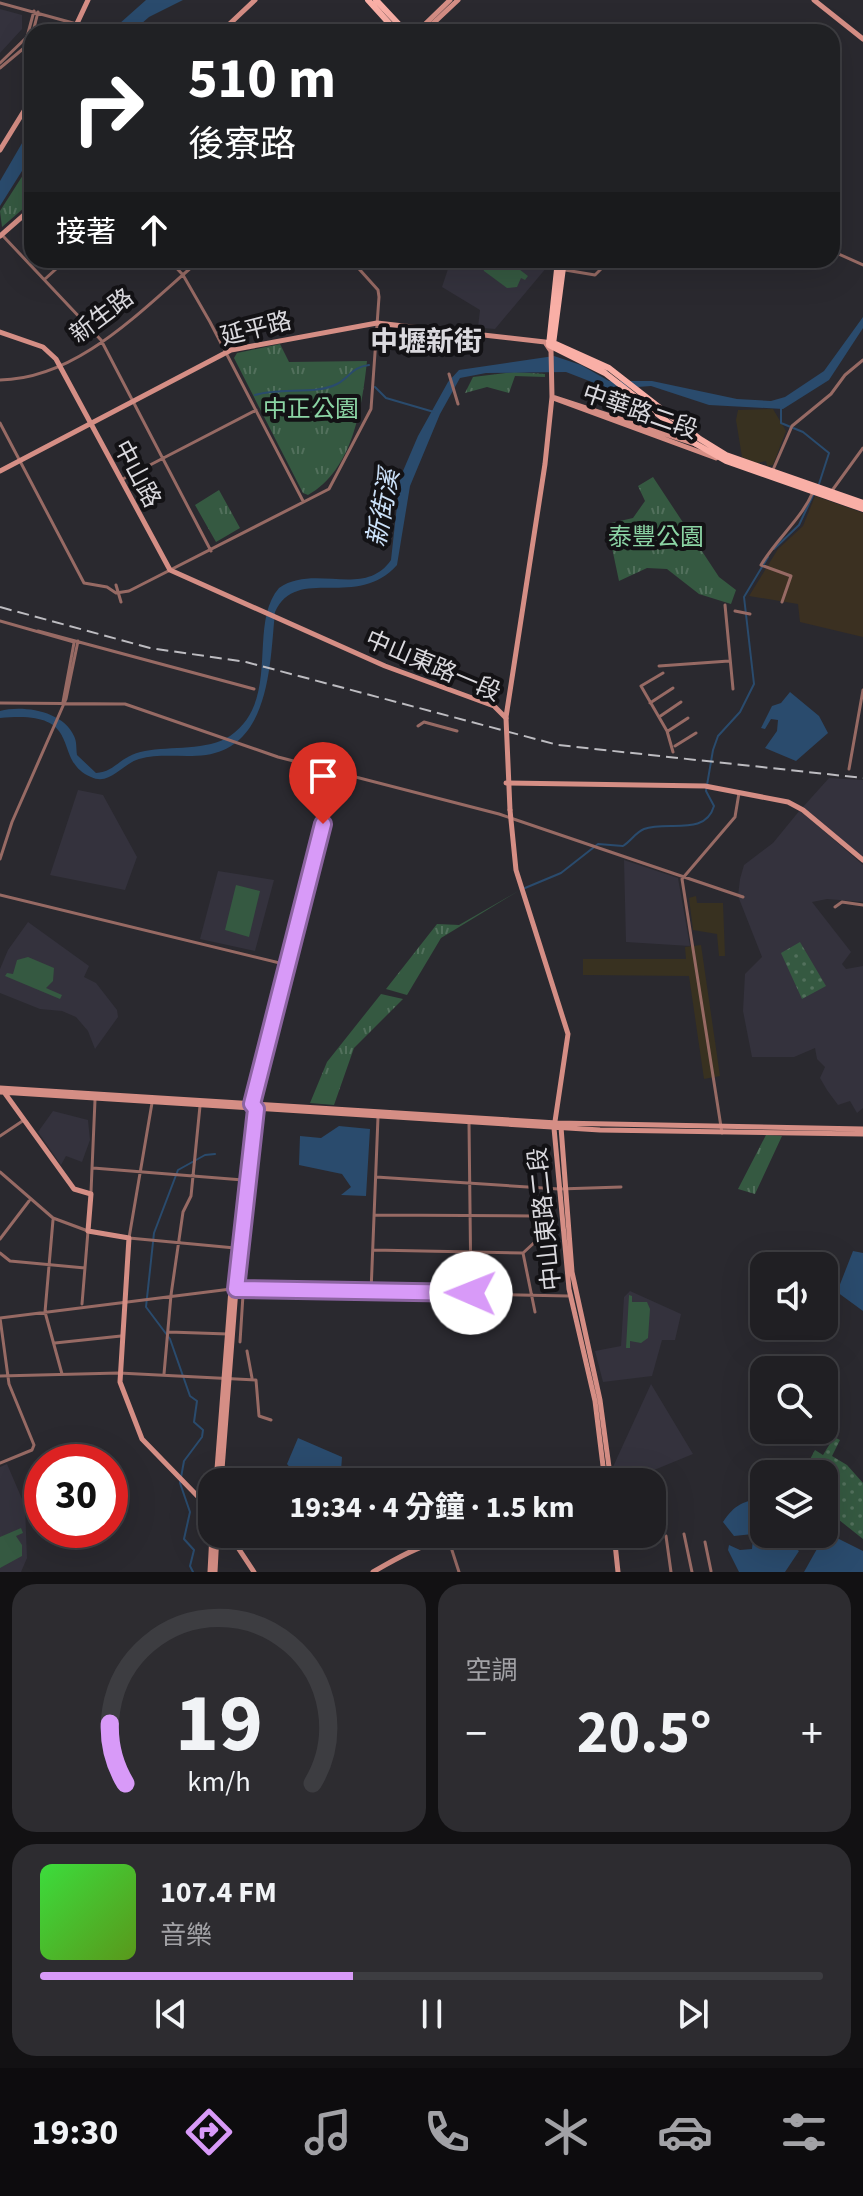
<!DOCTYPE html>
<html lang="zh-TW">
<head>
<meta charset="utf-8">
<style>
  :root { --surface:#201f23; --page:#2d2c30; --text:#f1f3f6; --muted:#a2a2a6; --line:#3d3d41; --accent:#d89af8 }
  body { margin:0; font-family:"Source Sans 3","Noto Sans TC",sans-serif; background:var(--page); color:var(--text); height:100vh; display:flex; flex-direction:column; font-size:30px; white-space:nowrap }
  * { box-sizing:border-box; margin:0 }
  p { font-size:26px; color:var(--muted) }
  .icon { flex:none; width:44px; height:44px; fill:none; stroke:currentColor; stroke-width:2; stroke-linecap:round; stroke-linejoin:round }
  .map { position:relative; height:1572px; overflow:hidden }
  .panel { display:flex; flex-direction:column; gap:12px; padding:12px; background:#121113; flex:1 }
  .panel>* { flex:none }
  .hud { position:absolute; left:24px; top:24px; width:816px; height:244px; border-radius:24px; box-shadow:0 8px 32px #0002,0 0 0 2px var(--line); background:#202124; color:#fff; overflow:hidden }
  .tools { position:absolute; left:750px; top:1252px; display:grid; gap:16px }
  .tools a { display:grid; place-items:center; width:88px; height:88px; border-radius:16px; background:var(--surface); box-shadow:0 8px 32px #0002,0 0 0 2px var(--line); font-size:40px }
  .speed { position:absolute; left:24px; top:1444px; display:flex; gap:16px; font-size:40px; font-weight:700; text-align:center }
  .speed>* { display:grid; place-content:center; width:104px; height:104px; border-radius:50%; background:var(--surface); box-shadow:0 8px 32px #0002,0 0 0 2px var(--line); line-height:1 }
  .speed .limit { border:12px solid #d22; background:#fff; color:#111 }
  .pin { position:absolute; display:grid; place-items:center; width:68px; height:68px; color:#fff; margin:-82px -34px; border-radius:50% 50% 50% 0; rotate:-45deg; box-shadow:0 0 8px #0007 }
  .pin .icon { rotate:45deg }
  .me { position:absolute; width:88px; margin:-44px; rotate:271deg; stroke-linejoin:round; filter:drop-shadow(0 0 6px #0008) }
  .turn { display:flex; align-items:center; gap:28px; height:168px; padding:0 32px; font-size:36px }
  .turn .icon { width:104px; height:104px; stroke-width:2.5 }
  .turn b { display:block; font-size:56px; line-height:68px }
  .then { display:flex; align-items:center; height:76px; padding:0 32px; background:#0003; gap:16px; font-size:30px }
  .big { font-size:60px; font-weight:700; line-height:1.1 }
  .panel .card { flex:1; display:flex; flex-direction:column; justify-content:center; gap:12px; min-width:0; padding:0 28px; border-radius:24px; background:var(--page) }
  .panel .dial { align-items:center; gap:0 }
  .dial svg { height:208px; overflow:visible; fill:none; stroke:var(--line); stroke-width:7; stroke-linecap:round; text-anchor:middle }
  .dial text { fill:var(--text); stroke:none }
  .song { display:flex; align-items:center; gap:24px }
  .cover { width:96px; height:96px; border-radius:12px; background:linear-gradient(135deg,hsl(120 70% 55%),hsl(90 70% 35%)) }
  .played { height:8px; border-radius:4px; background:linear-gradient(90deg,var(--accent) 40%,var(--line) 40%) }
  .keys { display:flex; justify-content:space-around; direction:ltr }
  .heat { display:flex; justify-content:space-between; align-items:center; font-size:44px; direction:ltr }
  .panel .tiles { flex:1; display:grid; gap:12px; grid-template-columns:1fr 1fr }
  .card:last-child { grid-column:span 2 }
  .trip { position:absolute; left:198px; top:1468px; width:468px; height:80px; border-radius:24px; background:var(--surface); box-shadow:0 8px 32px #0002,0 0 0 2px var(--line); font-weight:700; line-height:80px; text-align:center }
  .dock { display:flex; height:128px; justify-content:space-around; align-items:center; background:#0d0c0e; color:var(--muted) }
  .dock .icon { width:56px; height:56px }
  .dock .on { color:var(--accent) }
  .dock b { font-size:36px; color:var(--text) }
  .map>svg:first-child { display:block }
</style>
</head>
<body>
<div class="map">
<svg width="863" height="1572" viewBox="0 0 863 1572">
  <defs>
    <pattern id="grass-dots" width="8" height="8" patternUnits="userSpaceOnUse" patternTransform="scale(2)"><rect width="8" height="8" fill="#355941"/><path d="M2 2h.1M6 6h.1" fill="none" stroke="#52705c" stroke-width="1.8" stroke-linecap="round"/></pattern>
    <pattern id="park-tufts" width="24" height="20" patternUnits="userSpaceOnUse" patternTransform="scale(2)"><rect width="24" height="20" fill="#355941"/><path d="M3 7l-1-3M5 7V3M7 7l1-3M15 17l-1-3M17 17v-4M19 17l1-3" fill="none" stroke="#52705c"/></pattern>
  </defs>
  <rect width="100%" height="100%" fill="#2a292f"/>
  <path fill="#383120" d="M773 409 786 431 773 465 767 466 766 461 757 463 742 457 736 420 738 410Z
    M696 896 697 903H723L725 956H719L717 934 693 930 689 898Z
    M701 945 720 1076 704 1079 689 976 583 975V959H686L685 947Z"/>
  <path fill="#3b3021" d="M815 496 863 513V637L800 622 798 604 749 596 778 549 803 526Z"/>
  <path fill="#34323d" d="M0 9 22 15V29L0 53Z
    M451 260H539L547 267 495 329 483 328 478 327 480 310 442 287Z
    M829 778 863 780V858L803 807Z
    M78 790 103 795 137 857 125 890 50 875Z
    M800 810 863 865V902L827 899 812 902 851 952 842 964 846 969 863 966V1108L857 1113 850 1101 838 1105 827 1090 820 1078 825 1067 817 1059 815 1048 794 1057H752L743 1011 745 974 762 957 738 896 740 879 744 865 773 843Z
    M624 860 678 878 690 946 626 942Z
    M218 871 274 880 255 951 200 939Z
    M28 922 89 966 84 977 96 983 117 1010 118 1017 95 1049 88 1031 76 1017 62 1011 40 1009 0 993V969L8 950Z
    M53 1111 88 1120 90 1140 82 1162 66 1156 61 1165 38 1132Z
    M630 1291 681 1314 675 1340H662L652 1376 603 1382 595 1351 621 1346 624 1297Z
    M651 1384 693 1454 637 1477 614 1481 612 1469Z
    M7 1464 25 1506 27 1558 21 1572H0V1467Z"/>
  <path fill="url(#grass-dots)" d="M800 942 826 986 802 999 781 953Z
    M834 1437 840 1440 832 1456 847 1465 863 1483V1539L824 1508V1474H802L815 1450 823 1455Z"/>
  <path fill="url(#park-tufts)" d="M32 161V201L2 227 0 211Z
    M280 344 289 362 367 361C362 407 353 470 308 495L303 493 234 358 237 353Z
    M514 372 545 374V377L515 376 509 393 487 387 465 393 473 377Z
    M653 477 719 577 736 590 731 604 699 594 667 569 647 568 619 581 607 524 633 518 645 501 638 486Z
    M219 490 240 528 216 542 195 505Z
    M520 890 441 938 407 995 386 989 437 924 459 925Z
    M381 994 403 999 354 1048 334 1105 310 1103 327 1062Z
    M766 1135 782 1136 755 1194 738 1189Z"/>
  <path fill="#355941" d="M480 260H485L487 267 493 260H507L528 276 525 280 521 278 517 287 507 288 484 271Z
    M236 885 260 891 249 937 225 930Z
    M28 957 54 968 53 981 46 988 62 995 60 999 5 976 7 973 13 974 17 960Z
    M629 1295 632 1296V1302H647L650 1309 648 1338 641 1343 630 1341V1348H626Z
    M21 1528 23 1533 16 1536 22 1545V1556L0 1568V1537Z"/>
  <path fill="#2a4b6d" d="M146 0H183L149 17 132 32H110Z
    M32 126V155L0 206V181Z
    M863 317V328L829 380 783 409 709 405 651 386 610 389 566 372 486 373 460 378 440 414 410 486 397 565C356 611 297 564 275 612 270 660 271 746 206 755 184 758 161 753 139 759 122 764 110 786 91 777 50 760 88 709 0 718V711C23 705 63 711 74 736 77 742 76 748 77 755L96 773C116 772 120 755 145 751 170 746 208 751 230 736 282 700 247 625 279 588 315 563 364 599 391 560L400 478 418 436 448 382 459 370 554 356 581 365 609 381H652L737 399 771 401 785 397 824 371Z
    M790 692 819 716 828 733 796 761 765 748 777 731 778 720 771 719 765 729 761 728 772 706 781 703Z
    M339 1126 370 1129 366 1196 341 1195 351 1187 342 1174 299 1165 300 1136 321 1138Z
    M853 1251 863 1253V1311L837 1292Z
    M298 1438 342 1457 341 1471 331 1482H302L287 1464Z
    M764 1499V1534H805L791 1541 753 1534 734 1536 723 1522C734 1505 744 1500 764 1499Z
    M753 1539 787 1542 799 1551 785 1572H739L728 1550 729 1545 740 1550 752 1549Z
    M839 1539 863 1551V1572H804L822 1540Z"/>
  <g fill="none" stroke-linecap="round" stroke-linejoin="round">
    <path stroke="#2a4b6d" stroke-width="2" d="M375 387 386 398 434 412
      M255 395C280 387 316 395 337 384 350 377 352 367 369 365
      M781 408V423L803 432 829 453 819 484
      M774 549 799 525 814 493
      M525 888 561 873 598 844 623 846C631 841 636 832 644 829 667 820 705 837 714 806L706 791 713 750 718 736 740 712 754 684 744 597 768 557
      M193 1572 190 1566 194 1550 184 1539 190 1512 180 1483 184 1461 202 1437 203 1430 194 1422 197 1401 190 1396 170 1339 146 1307 154 1233 178 1170 205 1155 215 1154"/>
    <path stroke="#976a64" stroke-width="3" d="M0 3 106 32
      M33 32 38 12
      M0 63 27 37 34 11
      M0 68 24 48 32 35
      M3 236 101 340 211 551
      M832 251 863 265
      M169 260 183 275 210 322 303 501
      M565 270 595 275 610 260
      M45 279 66 260
      M449 374 458 404
      M0 380C79 379 143 308 200 260
      M0 423 84 583 107 587 116 593
      M772 472 792 426 831 394 845 375 863 360
      M121 480 256 410
      M831 492 863 448
      M116 585 121 602
      M116 593 129 591 329 489 371 409 379 297 378 290 351 260
      M782 602 791 576 761 565C777 538 800 521 813 492
      M725 605 733 689
      M735 611 750 614
      M0 621 74 642
      M38 631 254 689
      M659 666 729 661
      M663 673 641 686 667 731 673 752
      M63 702 74 643
      M0 703 125 704 278 757 499 814 743 897
      M650 703 673 688
      M659 717 681 702
      M418 726 424 722 457 731
      M668 731 688 718
      M675 746 696 733
      M849 769 863 690
      M0 859 12 822 66 699 78 641
      M0 895 288 965
      M835 907 842 902 863 905
      M152 1103 129 1238 235 1248
      M252 1104 335 774
      M469 1123 471 1293
      M722 1133 682 879 735 817 739 793
      M0 1136 24 1120
      M93 1168 243 1180
      M0 1172 53 1218 88 1231 82 1304
      M376 1177 559 1189 621 1187
      M533 1187 536 1241 523 1253 535 1312
      M91 1192 95 1100
      M374 1215 534 1216
      M53 1220 45 1312 62 1374
      M0 1239 29 1201
      M373 1250 523 1253
      M0 1253 10 1261 85 1268
      M371 1292 378 1117
      M235 1294 243 1295 240 1342
      M0 1318 231 1289 568 1296
      M169 1332 228 1334
      M55 1343 121 1336
      M247 1351 252 1378
      M164 1374 171 1295 183 1212 191 1196 200 1106
      M0 1376 119 1373 256 1380 259 1416 271 1420
      M0 1463 32 1450 34 1445 9 1384 0 1318
      M684 1534 692 1572
      M666 1536 671 1572
      M449 1541 459 1572
      M705 1542 711 1571"/>
    <path stroke="#d58e85" stroke-width="5" d="M814 0 863 39
      M73 32 88 0
      M221 32 255 0
      M417 32 450 0
      M424 32 458 0
      M0 150 32 98
      M0 236 32 208
      M0 332 43 347 56 359 170 570 385 666 494 706 506 718
      M552 397 696 444
      M553 398 716 458
      M0 471 231 350 377 323 545 342 551 351
      M506 717 545 464 552 397 551 350
      M506 783 705 786 788 802 803 810 863 860
      M510 810 516 870 568 1034 554 1128 569 1289 595 1401 605 1482
      M0 1088 557 1123 863 1129
      M0 1092 600 1130 863 1134
      M4 1092 74 1189 91 1194 88 1231 129 1238 120 1382 142 1439 212 1511
      M561 1127 572 1272 600 1400 611 1482
      M216 1482 231 1289 251 1109
      M221 1482 236 1289 255 1108
      M229 1534 254 1572
      M614 1534 618 1572
      M210 1572 212 1534
      M215 1572 217 1534
      M373 1572C428 1540 437 1539 499 1534"/>
    <path stroke="#f9afa6" stroke-width="6" d="M368 0 397 32
      M376 0 406 32
      M558 260 549 345 605 373 696 444 726 461 863 509
      M549 341 609 368 700 439 726 455 863 503
      M553 344 564 260"/>
    <path stroke="#bdbcc1" stroke-width="2" stroke-dasharray="12 6" stroke-linecap="butt" d="M0 607 150 648 246 662 558 745 863 778"/>
    <path stroke="#d58e85" stroke-width="5" d="M506 718 510 810"/>
  </g>
  <g fill="none" stroke-linecap="round" stroke-linejoin="round">
    <defs>
      <path id="route" d="M323 824 252 1104 256 1109 236 1289 471 1293"/>
    </defs>
    <use href="#route" stroke="#8c64a1" stroke-width="20"/>
    <use href="#route" stroke="#d89af8" stroke-width="14"/>
  </g>
  <g text-anchor="middle" dominant-baseline="central" stroke-width="8" stroke-linejoin="round" paint-order="stroke">
    <g font-size="24" fill="#dad9de" stroke="#131215">
      <text transform="translate(102 316) rotate(-37)">新生路</text>
      <text transform="translate(256 329) rotate(-14)">延平路</text>
      <text transform="translate(640 412) rotate(19)">中華路二段</text>
      <text transform="translate(137 474) rotate(62)">中山路</text>
      <text transform="translate(433 666) rotate(23)">中山東路一段</text>
      <text transform="translate(545 1219) rotate(-96)">中山東路二段</text>
    </g>
    <g font-size="24" fill="#8bd4a4" stroke="#131215">
      <text x="311" y="409">中正公園</text>
      <text x="656" y="537">泰豐公園</text>
    </g>
    <g font-size="26" font-style="italic" fill="#cbe1f9" stroke="#131215">
      <text transform="translate(383 508) rotate(-79)">新街溪</text>
    </g>
    <g font-size="28" font-weight="bold" fill="#dad9de" stroke="#131215">
      <text x="426" y="342">中壢新街</text>
    </g>
  </g>
</svg>
<div class="tools">
<a><svg class="icon" aria-label="sound" viewBox="0 0 24 24"><path d="M4 9h4l5-4v14l-5-4H4zM17 9q2 3 0 6"/></svg></a>
<a><svg class="icon" aria-label="search" viewBox="0 0 24 24"><circle cx="10" cy="10" r="6"/><path d="M15 15l6 6"/></svg></a>
<a><svg class="icon" aria-label="layers" viewBox="0 0 24 24"><path d="M12 4l9 5-9 5-9-5zM3 14l9 5 9-5"/></svg></a>
</div>
<div class="speed"><div class="limit">30</div></div>
<div class="pin" style="left:323px;top:824px;background:#d93025"><svg class="icon" aria-label="arrive" viewBox="0 0 24 24"><path d="M6 21V4h12l-3 4 3 4H6"/></svg></div>
<svg class="me" style="left:471px;top:1293px" viewBox="-20 -20 40 40"><circle r="19" fill="#fff"/><path d="M0-13L10 11 0 6-10 11z" fill="#d89af8"/></svg>
<div class="trip">19:34 · 4 分鐘 · 1.5 km</div>
<div class="hud">
<div class="turn"><svg class="icon" aria-label="right" viewBox="0 0 24 24"><path d="M7 20v-9h11M14 6l5 5-5 5"/></svg><div><b>510 m</b>後寮路</div></div>
<div class="then">接著<svg class="icon" aria-label="ahead" viewBox="0 0 24 24"><path d="M12 20V5M6 11l6-6 6 6"/></svg></div>
</div>
</div>
<section class="panel">
<div class="tiles">
<div class="card dial"><svg viewBox="0 0 100 80">
<path d="M14 69A42 42 0 1 1 86 69"/>
<path d="M14 69A42 42 0 0 1 8 46" stroke="#d89af8"/>
<text x="50" y="56" font-size="32" font-weight="700">19</text>
<text x="50" y="72" font-size="11">km/h</text>
</svg></div>
<div class="card"><p>空調</p>
<div class="heat"><a>−</a><b class="big">20.5°</b><a>+</a></div>
</div>
<div class="card">
<div class="song"><i class="cover"></i><div><b>107.4 FM</b><p>音樂</p></div></div>
<div class="played"></div>
<div class="keys"><svg class="icon" aria-label="previous" viewBox="0 0 24 24"><path d="M18 5L8 12l10 7zM5 5v14"/></svg><svg class="icon" aria-label="pause" viewBox="0 0 24 24"><path d="M8 5v14M16 5v14"/></svg><svg class="icon" aria-label="next" viewBox="0 0 24 24"><path d="M6 5l10 7-10 7zM19 5v14"/></svg></div>
</div>
</div>
</section>
<nav class="dock">
<b>19:30</b>
<svg class="icon on" aria-label="directions" viewBox="0 0 24 24"><path d="M12 3l9 9-9 9-9-9zM9 14v-3h6M13 9l2 2-2 2"/></svg>
<svg class="icon" aria-label="music" viewBox="0 0 24 24"><path d="M9 18V5l10-2v13"/><circle cx="6" cy="18" r="3"/><circle cx="16" cy="16" r="3"/></svg>
<svg class="icon" aria-label="phone" viewBox="0 0 24 24"><path d="M5 4h4l2 5-3 2q2 4 5 5l2-3 5 2v4C11 20 4 13 5 4z"/></svg>
<svg class="icon" aria-label="climate" viewBox="0 0 24 24"><path d="M12 3v18M4 7l16 10M4 17L20 7"/></svg>
<svg class="icon" aria-label="car" viewBox="0 0 24 24"><path d="M5 17H2v-5l4-1 3-4h7l3 4 3 1v5h-3M9 17h6M6 11h13"/><circle cx="7" cy="17" r="2"/><circle cx="17" cy="17" r="2"/></svg>
<svg class="icon" aria-label="filters" viewBox="0 0 24 24"><path d="M4 7h16M4 17h16"/><circle cx="9" cy="7" r="2"/><circle cx="15" cy="17" r="2"/></svg>
</nav>
</body>
</html>
